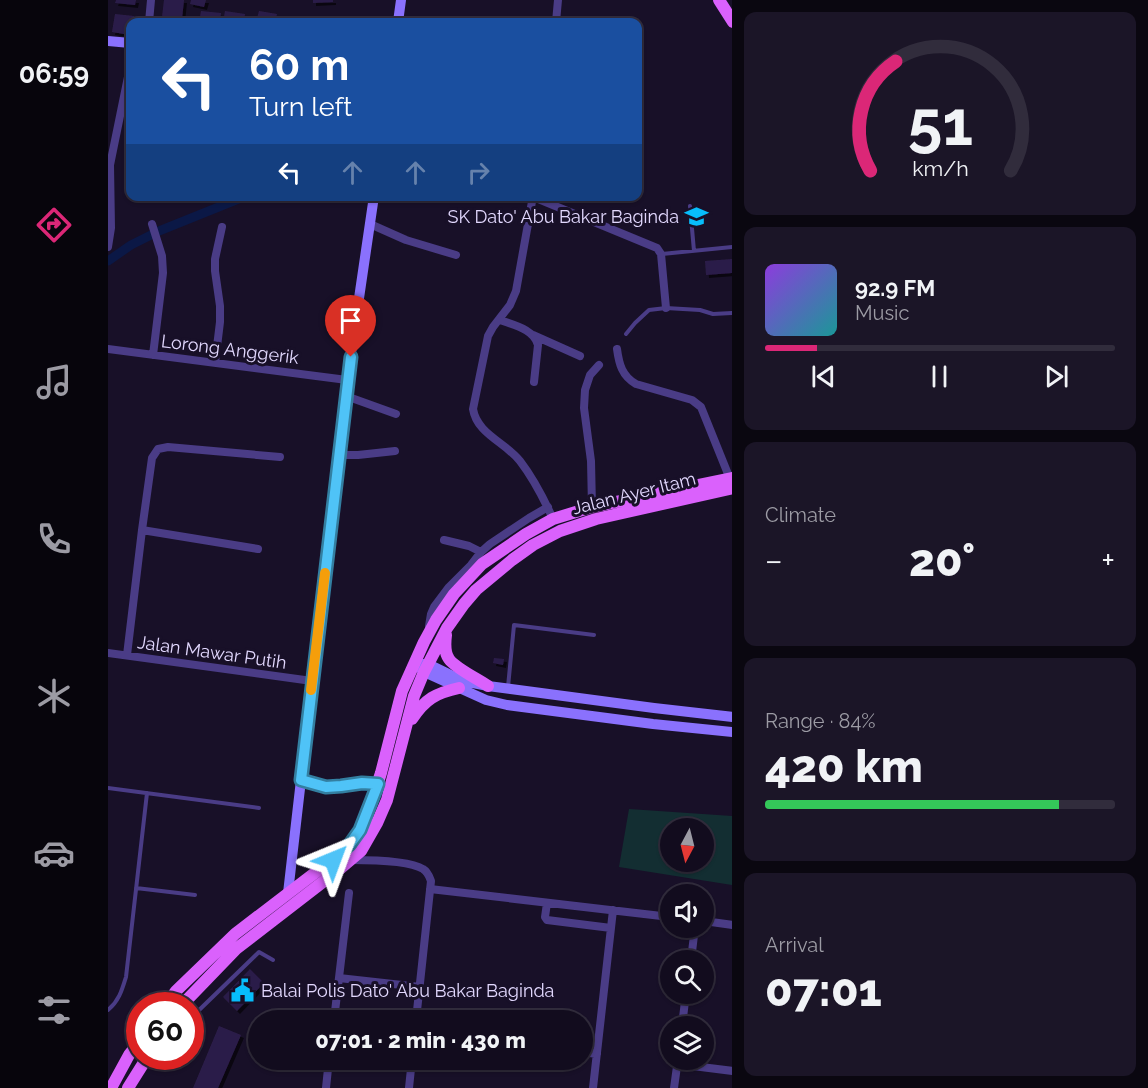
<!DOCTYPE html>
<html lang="en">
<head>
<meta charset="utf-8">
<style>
  :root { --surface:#120c1e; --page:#1b1527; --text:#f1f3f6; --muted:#9c9ba4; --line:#312c3c; --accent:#db2777 }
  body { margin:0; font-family:Raleway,sans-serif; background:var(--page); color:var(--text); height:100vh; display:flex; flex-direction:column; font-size:22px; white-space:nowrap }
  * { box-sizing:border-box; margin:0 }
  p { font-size:20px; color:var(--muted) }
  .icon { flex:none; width:33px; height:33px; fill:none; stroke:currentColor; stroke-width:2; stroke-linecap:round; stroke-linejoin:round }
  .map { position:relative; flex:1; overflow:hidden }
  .panel { display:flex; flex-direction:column; gap:12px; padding:12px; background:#0a0710; width:416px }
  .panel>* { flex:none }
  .banner { position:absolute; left:18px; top:18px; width:516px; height:183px; border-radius:12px; box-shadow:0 2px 4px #0004,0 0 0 2px var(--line); background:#1a4fa0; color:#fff; overflow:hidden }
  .needle { width:39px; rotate:187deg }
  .buttons { position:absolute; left:552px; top:818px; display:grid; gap:12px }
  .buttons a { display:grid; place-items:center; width:54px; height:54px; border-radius:50%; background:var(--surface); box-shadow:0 2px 4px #0004,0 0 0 2px var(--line); font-size:30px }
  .speed { position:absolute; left:18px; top:992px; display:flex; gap:12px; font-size:30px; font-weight:700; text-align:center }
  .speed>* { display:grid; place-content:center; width:78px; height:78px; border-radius:50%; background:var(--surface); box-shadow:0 2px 4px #0004,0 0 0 2px var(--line); line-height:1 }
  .speed .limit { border:9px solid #d22; background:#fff; color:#111 }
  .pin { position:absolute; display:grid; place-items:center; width:51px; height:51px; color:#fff; margin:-62px -26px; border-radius:50% 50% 50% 0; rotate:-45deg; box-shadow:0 0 6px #0007 }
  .pin .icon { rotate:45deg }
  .me { position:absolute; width:66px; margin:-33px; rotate:44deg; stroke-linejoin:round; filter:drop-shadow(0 0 4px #0008) }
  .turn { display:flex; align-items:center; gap:21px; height:126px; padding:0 24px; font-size:27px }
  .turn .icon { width:78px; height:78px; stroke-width:2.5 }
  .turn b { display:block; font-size:42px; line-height:51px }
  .lanes { display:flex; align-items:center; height:57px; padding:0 24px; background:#0003; justify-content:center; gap:30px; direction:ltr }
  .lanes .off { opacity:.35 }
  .big { font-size:45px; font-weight:800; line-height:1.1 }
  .panel .widget { flex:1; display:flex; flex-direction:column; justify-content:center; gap:9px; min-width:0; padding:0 21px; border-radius:12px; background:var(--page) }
  .panel .dial { align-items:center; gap:0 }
  .dial svg { height:156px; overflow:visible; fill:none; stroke:var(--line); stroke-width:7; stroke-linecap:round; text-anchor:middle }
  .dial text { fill:var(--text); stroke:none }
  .song { display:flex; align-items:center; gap:18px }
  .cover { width:72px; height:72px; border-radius:9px; background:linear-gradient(135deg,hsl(270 70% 55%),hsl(180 70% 35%)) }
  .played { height:6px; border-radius:3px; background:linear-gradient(90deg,var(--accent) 15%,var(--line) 15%) }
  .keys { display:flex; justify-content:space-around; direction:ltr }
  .heat { display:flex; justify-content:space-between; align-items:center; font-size:33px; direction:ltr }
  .charge { height:9px; border-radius:4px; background:linear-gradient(90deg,#34c759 84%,var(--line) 0) }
  .trip { position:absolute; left:140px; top:1010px; width:345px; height:60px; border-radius:30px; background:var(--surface); box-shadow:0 2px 4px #0004,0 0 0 2px var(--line); font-weight:800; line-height:60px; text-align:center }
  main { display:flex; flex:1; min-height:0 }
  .tabs { display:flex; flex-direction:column; width:108px; justify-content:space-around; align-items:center; background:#07050c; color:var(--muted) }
  .tabs .icon { width:42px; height:42px }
  .tabs .current { color:var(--accent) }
  .tabs b { font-size:27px; color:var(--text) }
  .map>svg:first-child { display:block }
</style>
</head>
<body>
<main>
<nav class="tabs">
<b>06:59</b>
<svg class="icon current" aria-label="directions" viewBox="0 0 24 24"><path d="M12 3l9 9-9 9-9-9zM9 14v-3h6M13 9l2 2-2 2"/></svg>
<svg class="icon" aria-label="music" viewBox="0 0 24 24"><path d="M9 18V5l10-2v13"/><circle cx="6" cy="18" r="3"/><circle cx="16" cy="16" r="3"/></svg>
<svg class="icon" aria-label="phone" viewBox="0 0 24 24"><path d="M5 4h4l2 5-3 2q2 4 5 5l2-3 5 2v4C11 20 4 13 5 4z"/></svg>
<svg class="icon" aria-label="climate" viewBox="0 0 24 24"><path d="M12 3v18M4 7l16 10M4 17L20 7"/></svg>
<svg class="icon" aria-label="car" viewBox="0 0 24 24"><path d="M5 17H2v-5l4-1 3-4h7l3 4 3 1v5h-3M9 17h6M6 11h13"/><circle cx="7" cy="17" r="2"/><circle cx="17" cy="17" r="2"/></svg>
<svg class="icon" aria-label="filters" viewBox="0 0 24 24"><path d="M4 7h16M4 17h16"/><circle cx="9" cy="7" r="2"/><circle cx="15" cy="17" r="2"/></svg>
</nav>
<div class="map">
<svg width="625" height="1088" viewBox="0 0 625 1088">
  <defs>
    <filter id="shadow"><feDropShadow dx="3" dy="3" stdDeviation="0" flood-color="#0009"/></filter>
  </defs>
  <rect width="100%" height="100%" fill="#181028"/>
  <path fill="#132e32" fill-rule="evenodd" d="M521 809 624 816V885L511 867ZM562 828H596V861H562Z"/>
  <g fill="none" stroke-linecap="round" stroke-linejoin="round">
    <path stroke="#0b1846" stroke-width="9" d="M0 261 23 245 51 231 138 196"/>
  </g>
  <path fill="#2c1d49" filter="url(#shadow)" d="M8 0H28L27 5 7 3Z
    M56 0H76L74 19 54 17Z
    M83 0H98L96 7 82 4Z
    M205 0H225V2L205 3Z
    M93 11 113 13 112 22H91Z
    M117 11 137 14 136 22H115Z
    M151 11 169 14 167 22H148Z
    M7 14 26 16 25 22H22V35L4 32Z
    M28 18 40 20 39 22H27Z
    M625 259V273L598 275 597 261Z
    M386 658 396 659 395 665 385 663Z
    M142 969 156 983 129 1011 115 997Z
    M111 1026 133 1035 110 1088H85Z"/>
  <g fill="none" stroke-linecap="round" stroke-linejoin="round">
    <path stroke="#4a3c86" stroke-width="4" d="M582 206 586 251
      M554 254 625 247
      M518 334 527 323 541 310 558 308 592 310 605 314 625 313
      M400 687 406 625 486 635
      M194 780C201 783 209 786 217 787 234 788 248 782 266 784
      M0 788 151 808
      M28 888 87 895
      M0 1010C11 1001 14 990 18 977L39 793
      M428 1020 432 1016 449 1020
      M82 1023 86 1015 151 952 165 960"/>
    <path stroke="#4a3c86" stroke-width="8" d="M41 22 43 0
      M448 22 450 0
      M423 196 549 248 553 254 558 308
      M425 196 408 291 402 305 385 327 380 336 365 409C369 434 397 442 412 461 425 478 436 499 445 519
      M44 224 54 256 55 273 45 355
      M262 224 298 240 348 255
      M0 247 3 228 2 165 22 67
      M392 320C405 325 426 329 430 345L426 382
      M425 335 472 356
      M0 349 239 380
      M509 349C511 364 514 376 528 384L584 400 593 407 622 479
      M107 363 112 322V306L107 271V259L114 227
      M238 396 288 414
      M231 455H250L287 451
      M484 507 483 461 476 408 477 390 482 375 491 365
      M34 530 150 549
      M336 540 361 546 373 552
      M321 626 323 614 326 607 341 587 363 565 373 552 382 544 421 518 440 507
      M0 653 204 681
      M19 655 34 530 44 458 50 449 60 447 172 457
      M242 860C259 860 301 860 315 869 320 872 321 876 323 881L308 1020
      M322 889 562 917
      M439 903 437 917 439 920 503 928
      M596 921 625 925
      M583 960 587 927
      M231 978 312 987
      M226 1020 241 893
      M574 1026 578 993
      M474 1052 489 1054
      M569 1064 625 1071
      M218 1088 221 1059
      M301 1088 304 1059
      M485 1088 505 910
      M566 1088 570 1059"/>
    <path stroke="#8a71fd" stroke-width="10" d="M290 22 293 0
      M0 41 22 43
      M313 664H320L355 681 380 686 546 708 625 717
      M311 667 316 672 378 700 399 705 545 724 625 732
      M180 893 239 380 266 196"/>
    <path stroke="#da61fc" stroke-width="12" d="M611 0 625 22
      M338 635C337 643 336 652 341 659 347 668 370 679 380 686
      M304 719C317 699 328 693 351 688
      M58 1005 68 991 127 934 225 859 241 844 252 830 258 818 273 773 294 691 316 642 328 620 346 594 374 564 418 534 445 519 484 507 625 478
      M74 1005 128 949 233 868 253 851 269 823 279 800 306 696 316 672 339 628 356 604 368 590 404 560 425 545 452 531 488 519 625 488
      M3 1088 21 1055 32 1041
      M20 1088 40 1056"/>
  </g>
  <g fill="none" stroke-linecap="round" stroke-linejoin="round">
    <defs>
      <path id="route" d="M225 860 242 844 252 830 270 784 254 783 233 786 218 787 193 780 243 357"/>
    </defs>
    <use href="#route" stroke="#337fa1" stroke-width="15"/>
    <use href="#route" stroke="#4fc3f7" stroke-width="10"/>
    <path stroke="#f59e0b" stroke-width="10" d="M203 690 217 573"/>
  </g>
  <defs>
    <symbol id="school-bare" viewBox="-9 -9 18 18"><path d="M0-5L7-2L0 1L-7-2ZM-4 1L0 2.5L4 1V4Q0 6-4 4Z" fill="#07bdfb" stroke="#181028" stroke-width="2.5" paint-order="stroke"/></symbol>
    <symbol id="civic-bare" viewBox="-9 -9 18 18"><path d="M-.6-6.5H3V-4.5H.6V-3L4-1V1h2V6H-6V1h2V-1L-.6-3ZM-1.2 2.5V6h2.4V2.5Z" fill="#07bdfb" stroke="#181028" stroke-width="2.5" paint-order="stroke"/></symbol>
  </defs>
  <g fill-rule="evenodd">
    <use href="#school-bare" x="572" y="200" width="33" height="33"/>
    <use href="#civic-bare" x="118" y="974" width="33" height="33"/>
  </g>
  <g text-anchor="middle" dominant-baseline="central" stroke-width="6" stroke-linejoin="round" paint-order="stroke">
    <g font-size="18" fill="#e2d8fe" stroke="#181028" text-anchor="end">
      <text x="571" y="216">SK Dato' Abu Bakar Baginda</text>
      <text x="153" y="990" text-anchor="start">Balai Polis Dato' Abu Bakar Baginda</text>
    </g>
    <g font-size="18" fill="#e2d8fe" stroke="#181028">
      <text transform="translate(122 349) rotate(7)">Lorong Anggerik</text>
      <text transform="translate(526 493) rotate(-14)">Jalan Ayer Itam</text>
      <text transform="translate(104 652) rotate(8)">Jalan Mawar Putih</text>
    </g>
  </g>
</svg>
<div class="buttons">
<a><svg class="needle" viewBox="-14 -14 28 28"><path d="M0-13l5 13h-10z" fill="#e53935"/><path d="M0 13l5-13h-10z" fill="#9c9ba4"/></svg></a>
<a><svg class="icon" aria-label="sound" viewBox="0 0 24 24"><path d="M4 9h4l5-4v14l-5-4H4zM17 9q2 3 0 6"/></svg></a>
<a><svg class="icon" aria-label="search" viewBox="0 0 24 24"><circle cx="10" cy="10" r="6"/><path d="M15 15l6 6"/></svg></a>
<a><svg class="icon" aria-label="layers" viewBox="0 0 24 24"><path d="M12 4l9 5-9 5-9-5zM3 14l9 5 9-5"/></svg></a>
</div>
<div class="speed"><div class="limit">60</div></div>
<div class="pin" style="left:243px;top:357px;background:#d93025"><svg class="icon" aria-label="arrive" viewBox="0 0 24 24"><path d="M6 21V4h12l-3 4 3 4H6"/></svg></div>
<svg class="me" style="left:225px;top:860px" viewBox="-20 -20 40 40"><path d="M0-17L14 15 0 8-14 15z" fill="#4fc3f7" stroke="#fff" stroke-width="4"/></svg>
<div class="trip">07:01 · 2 min · 430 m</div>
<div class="banner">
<div class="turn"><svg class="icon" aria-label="left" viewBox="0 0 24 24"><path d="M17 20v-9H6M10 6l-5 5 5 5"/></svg><div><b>60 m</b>Turn left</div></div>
<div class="lanes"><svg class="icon" aria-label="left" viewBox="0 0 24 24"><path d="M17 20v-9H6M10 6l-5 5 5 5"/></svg><svg class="icon off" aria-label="ahead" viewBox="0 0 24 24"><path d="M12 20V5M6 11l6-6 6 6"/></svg><svg class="icon off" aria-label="ahead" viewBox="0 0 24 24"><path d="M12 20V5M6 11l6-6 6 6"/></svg><svg class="icon off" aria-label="right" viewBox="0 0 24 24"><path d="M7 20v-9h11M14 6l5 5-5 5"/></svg></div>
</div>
</div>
<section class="panel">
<div class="widget dial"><svg viewBox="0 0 100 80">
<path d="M14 69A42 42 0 1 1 86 69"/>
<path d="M14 69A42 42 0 0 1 27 13" stroke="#db2777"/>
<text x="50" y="56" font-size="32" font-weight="700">51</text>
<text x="50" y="72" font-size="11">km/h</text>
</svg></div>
<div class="widget">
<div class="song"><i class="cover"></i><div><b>92.9 FM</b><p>Music</p></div></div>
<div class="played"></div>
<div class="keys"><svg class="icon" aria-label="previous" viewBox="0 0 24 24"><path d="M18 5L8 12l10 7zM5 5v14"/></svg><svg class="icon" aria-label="pause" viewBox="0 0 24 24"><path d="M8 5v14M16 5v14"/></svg><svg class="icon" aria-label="next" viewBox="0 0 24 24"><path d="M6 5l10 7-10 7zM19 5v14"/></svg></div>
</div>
<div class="widget"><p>Climate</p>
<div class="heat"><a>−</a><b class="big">20°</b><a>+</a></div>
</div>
<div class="widget"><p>Range · 84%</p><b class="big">420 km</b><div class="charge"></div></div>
<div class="widget"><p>Arrival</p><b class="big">07:01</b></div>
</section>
</main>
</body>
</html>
